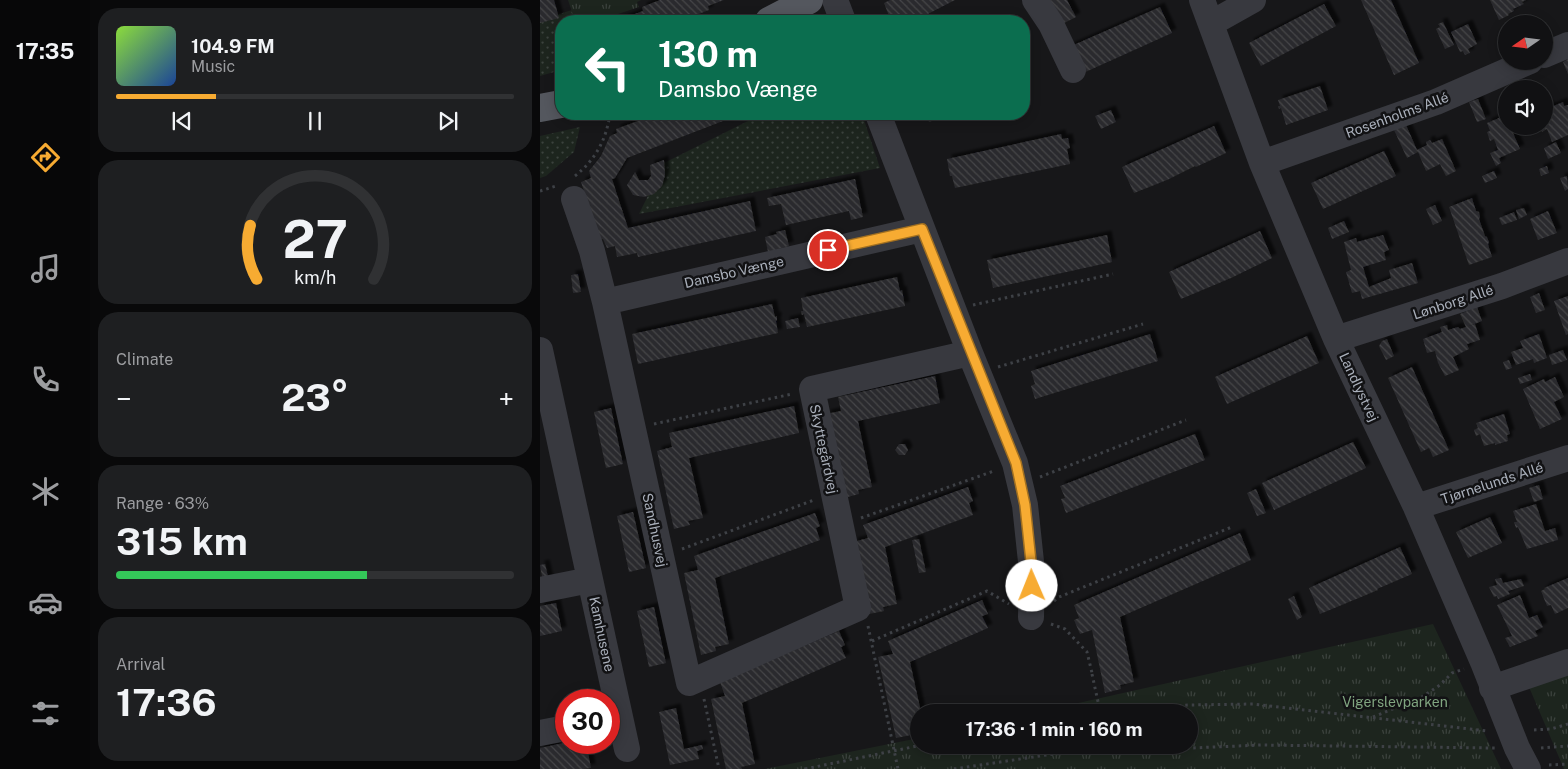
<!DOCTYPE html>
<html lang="en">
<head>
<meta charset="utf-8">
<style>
  :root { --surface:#111113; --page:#1e1f21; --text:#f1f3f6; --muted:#9c9da0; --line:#303133; --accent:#f7ab32 }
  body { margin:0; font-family:"Public Sans",sans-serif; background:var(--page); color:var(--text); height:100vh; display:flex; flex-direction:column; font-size:19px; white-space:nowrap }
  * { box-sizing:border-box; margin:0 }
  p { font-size:16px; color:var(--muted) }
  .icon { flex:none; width:28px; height:28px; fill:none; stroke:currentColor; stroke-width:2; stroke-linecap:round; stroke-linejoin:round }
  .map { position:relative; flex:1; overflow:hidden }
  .sheet { display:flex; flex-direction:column; gap:8px; padding:8px; background:#09090a; width:450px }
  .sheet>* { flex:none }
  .hud { position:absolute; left:15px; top:15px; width:475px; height:105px; border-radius:20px; box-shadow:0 2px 12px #0003,0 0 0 1px var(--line); background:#0b6e4f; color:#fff; overflow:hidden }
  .needle { width:32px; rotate:256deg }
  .fabs { position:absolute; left:958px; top:15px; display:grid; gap:10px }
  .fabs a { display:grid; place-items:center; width:55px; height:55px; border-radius:50%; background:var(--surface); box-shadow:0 2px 12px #0003,0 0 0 1px var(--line); font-size:25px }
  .speed { position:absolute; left:15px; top:689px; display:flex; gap:10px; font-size:25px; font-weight:700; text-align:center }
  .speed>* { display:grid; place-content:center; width:65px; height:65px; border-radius:50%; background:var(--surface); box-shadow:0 2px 12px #0003,0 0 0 1px var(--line); line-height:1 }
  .speed .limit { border:8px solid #d22; background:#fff; color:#111 }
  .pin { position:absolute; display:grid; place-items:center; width:42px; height:42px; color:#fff; margin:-21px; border:2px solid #fff; border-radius:50%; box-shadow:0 1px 5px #0007 }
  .me { position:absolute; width:55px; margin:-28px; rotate:359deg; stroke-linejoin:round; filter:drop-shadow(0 0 4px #0008) }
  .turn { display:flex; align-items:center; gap:18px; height:105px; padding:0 20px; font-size:22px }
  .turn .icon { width:65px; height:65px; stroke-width:2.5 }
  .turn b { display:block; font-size:35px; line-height:42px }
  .big { font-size:38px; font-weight:700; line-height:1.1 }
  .sheet .tile { flex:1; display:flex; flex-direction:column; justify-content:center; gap:8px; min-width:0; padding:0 18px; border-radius:20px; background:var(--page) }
  .sheet .dial { align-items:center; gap:0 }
  .dial svg { height:130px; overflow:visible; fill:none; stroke:var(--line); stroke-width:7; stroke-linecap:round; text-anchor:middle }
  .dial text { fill:var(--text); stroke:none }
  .song { display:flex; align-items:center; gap:15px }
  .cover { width:60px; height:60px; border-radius:8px; background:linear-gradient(135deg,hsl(90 70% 55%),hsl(220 70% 35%)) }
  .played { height:5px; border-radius:2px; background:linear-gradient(90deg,var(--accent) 25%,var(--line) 25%) }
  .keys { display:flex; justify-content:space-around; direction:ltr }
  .heat { display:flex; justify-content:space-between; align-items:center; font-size:28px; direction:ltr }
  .charge { height:8px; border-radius:4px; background:linear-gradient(90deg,#34c759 63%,var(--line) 0) }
  .trip { position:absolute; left:370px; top:704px; width:288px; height:50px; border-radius:25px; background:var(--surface); box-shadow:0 2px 12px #0003,0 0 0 1px var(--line); font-weight:700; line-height:50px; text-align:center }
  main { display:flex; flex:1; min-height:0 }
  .dock { display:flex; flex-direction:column; width:90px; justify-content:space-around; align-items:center; background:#070708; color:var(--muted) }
  .dock .icon { width:35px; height:35px }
  .dock .selected { color:var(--accent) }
  .dock b { font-size:22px; color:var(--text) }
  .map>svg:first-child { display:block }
</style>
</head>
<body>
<main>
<nav class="dock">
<b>17:35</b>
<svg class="icon selected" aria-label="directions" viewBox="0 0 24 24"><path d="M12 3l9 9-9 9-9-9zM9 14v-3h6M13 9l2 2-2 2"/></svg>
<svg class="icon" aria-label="music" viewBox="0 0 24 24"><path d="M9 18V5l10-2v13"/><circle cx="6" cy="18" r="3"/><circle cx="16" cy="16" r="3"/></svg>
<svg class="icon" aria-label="phone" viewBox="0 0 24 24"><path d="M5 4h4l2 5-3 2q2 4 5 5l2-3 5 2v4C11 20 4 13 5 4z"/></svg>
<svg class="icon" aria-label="climate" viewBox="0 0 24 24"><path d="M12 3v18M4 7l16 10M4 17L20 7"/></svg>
<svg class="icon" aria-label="car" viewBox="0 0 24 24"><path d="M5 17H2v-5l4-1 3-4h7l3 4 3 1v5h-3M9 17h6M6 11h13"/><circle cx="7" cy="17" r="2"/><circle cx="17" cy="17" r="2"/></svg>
<svg class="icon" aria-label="filters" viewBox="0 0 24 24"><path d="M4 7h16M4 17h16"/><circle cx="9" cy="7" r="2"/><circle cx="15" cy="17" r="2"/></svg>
</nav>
<section class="sheet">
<div class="tile">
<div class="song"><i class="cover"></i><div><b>104.9 FM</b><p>Music</p></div></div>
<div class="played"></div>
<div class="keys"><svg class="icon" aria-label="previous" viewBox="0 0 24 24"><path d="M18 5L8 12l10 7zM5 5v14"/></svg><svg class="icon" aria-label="pause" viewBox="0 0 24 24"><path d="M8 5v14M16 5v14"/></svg><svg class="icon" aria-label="next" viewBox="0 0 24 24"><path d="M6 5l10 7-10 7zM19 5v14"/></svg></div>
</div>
<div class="tile dial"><svg viewBox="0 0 100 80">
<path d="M14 69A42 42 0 1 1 86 69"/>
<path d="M14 69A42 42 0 0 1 10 36" stroke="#f7ab32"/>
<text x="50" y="56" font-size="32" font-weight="700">27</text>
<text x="50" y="72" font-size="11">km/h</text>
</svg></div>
<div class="tile"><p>Climate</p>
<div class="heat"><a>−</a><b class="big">23°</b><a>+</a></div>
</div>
<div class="tile"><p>Range · 63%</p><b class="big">315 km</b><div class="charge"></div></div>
<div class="tile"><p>Arrival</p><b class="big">17:36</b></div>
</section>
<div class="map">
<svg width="1028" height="769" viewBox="0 0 1028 769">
  <defs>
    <pattern id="grass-dots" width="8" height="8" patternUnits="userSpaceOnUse" patternTransform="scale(1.25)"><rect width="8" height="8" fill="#1d251e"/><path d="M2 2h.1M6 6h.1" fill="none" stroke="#3b423d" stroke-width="1.8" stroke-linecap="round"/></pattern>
    <pattern id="park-tufts" width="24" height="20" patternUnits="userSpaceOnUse" patternTransform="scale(1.25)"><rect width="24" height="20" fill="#1d251e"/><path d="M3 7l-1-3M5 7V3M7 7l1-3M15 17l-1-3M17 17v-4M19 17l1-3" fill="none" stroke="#3b423d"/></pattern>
    <pattern id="building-back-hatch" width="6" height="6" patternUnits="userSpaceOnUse" patternTransform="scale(1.25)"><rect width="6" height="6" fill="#2a2a2d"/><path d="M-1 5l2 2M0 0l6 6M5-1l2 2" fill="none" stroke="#464649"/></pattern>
    <filter id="shadow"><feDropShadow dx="4.5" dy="-4.5" stdDeviation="1" flood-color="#0009"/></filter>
  </defs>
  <rect width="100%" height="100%" fill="#171719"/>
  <path fill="url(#grass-dots)" d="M32 10 37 21H21V70L0 76V20Z
    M222 114H322L340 168 99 214 124 163Z
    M40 127 34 152 6 176 0 178V136Z"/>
  <path fill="url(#park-tufts)" d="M28 0H101L97 2 99 7 57 21H35Z
    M893 624 961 769H225L379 738V745H649V712H498Z
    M1028 665V769H1024L986 680Z"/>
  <path fill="url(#building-back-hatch)" filter="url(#shadow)" d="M0 0H14L19 18 0 23Z
    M120 0H184L168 6 169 10 141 21H76L103 11 102 7Z
    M350 0H415L382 17 384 21H351L344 3Z
    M510 0H527L536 17 522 24Z
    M821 0H851L879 63 854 75Z
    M950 0H986L982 2 984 4 973 9 974 11 968 14 969 15 959 20Z
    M784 4 796 26 721 66 709 43Z
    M620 7 632 33 541 74 529 47Z
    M903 22 914 45 905 49 896 29 900 27 898 24Z
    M928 24 937 44 928 49 930 53 925 55 923 51 920 52 911 32Z
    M1028 59V74L1023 62Z
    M780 86 788 110 746 125 741 108 739 109 738 106H740L738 100Z
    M938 99 946 119 937 122 929 102Z
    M1023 102 1024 106 1028 105V135L1012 142 1007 129 1002 132 1000 126 1005 125 1004 106 1007 105 1011 107Z
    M571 110 576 122 561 129 555 116Z
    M117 114H198L183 121 87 158 75 178 72 179 88 228 210 201 216 231 98 257 97 253 77 257 75 246 67 248 63 239 60 240 41 182 51 178 49 171 61 156 70 136 77 133 76 129Z
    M386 114H410L405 116 406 118 403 119 402 117 389 122Z
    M966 115V126H970L980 149 959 158 961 163 956 166 950 153 958 150 954 139 950 141 947 132 950 131 947 123Z
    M866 125 877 150 887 145 886 142 890 140 892 143 902 139 916 171 906 176 900 164 886 171 878 152 867 158 854 130Z
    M674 126 686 153 656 167 655 166 627 180 594 193 582 167Z
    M521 134 522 139 528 138 530 148 527 149 530 164 415 188 412 176H410L407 159Z
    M1016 142 1021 153 1008 159 1004 148Z
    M844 151 856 176 783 209 771 183Z
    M124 160 125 175 122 186 114 194 104 197 93 195 87 185 95 172 99 180H108L111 176 110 165Z
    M1007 166 1009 173 1001 176 999 169Z
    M954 171 957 178 945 183 942 176Z
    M1027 176 1028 189 1025 191 1020 178Z
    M315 179 323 217 311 220 309 211 246 225 241 204 229 206 227 198Z
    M932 198 936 211 939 212 940 217 939 219 945 236 947 237 949 242 948 244 952 257 929 265 909 207Z
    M895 205 902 221 893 225 886 209Z
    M984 208 987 215 979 219 976 210Z
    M1008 211 1017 233 998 240 990 219Z
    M974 212 977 220 962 225 959 218Z
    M804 221 809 232 792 239 788 228Z
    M245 230 249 246 228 252 225 237 237 234 236 232Z
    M720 231 732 258 691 278 641 299 629 272Z
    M567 235 572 262 453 288 447 260Z
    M843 235 849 250 844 252 846 260 823 267 829 287 851 278 849 270 872 263 878 283 822 299 820 291 812 293 806 272 811 270 804 242 816 238 817 242Z
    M38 274 41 292 33 293 31 275Z
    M357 277 360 291 362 290 365 306 267 327 264 314 262 315 261 311H263L261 298Z
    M999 293 1005 310 996 313 990 297Z
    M1028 296V334L1026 335 1014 301Z
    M232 304 235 317 237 316V320L236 321 238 333 98 364 92 334Z
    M937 307 942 321 926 327 920 314Z
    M258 318 260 327 247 329 245 321Z
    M935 324 940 340 927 344 929 349 913 357 919 370 905 376 898 363 895 351 887 353 883 339 902 332 900 327 907 325 908 330 918 327 920 329Z
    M610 334 618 361 495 399 491 386 495 384 491 371Z
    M999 334 1007 358 994 363 993 359 976 365 971 352 983 348 980 341Z
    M767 336 779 363 687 404 675 377Z
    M847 339 854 356 846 360 839 346 842 341Z
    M1023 350 1027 360 1012 365 1009 355Z
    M969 360 972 368 966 370 963 362Z
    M872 367 909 450 893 457 889 448 881 452 848 378Z
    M990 374 992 380 980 384 978 378Z
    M395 376 400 403 318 421 332 487 318 490 319 494 304 498 286 414 301 411 298 397Z
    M1015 377 1024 397 1014 402 1022 419 1000 429 983 389 1004 379 1005 382Z
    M254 406 259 433 149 458 163 518 148 521 150 525 134 529 117 451 132 447 129 433Z
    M71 408 83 464 66 468 54 412Z
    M964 414 970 434 967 435 968 441 955 445V443L944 446 940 434 936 436 934 430 938 428 936 423Z
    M655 434 665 460 526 513 521 499 525 498 520 486Z
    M813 442 826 468 734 510 722 483Z
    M359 444H365L368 450 365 455H359L355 450Z
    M999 485 1003 499 994 502 989 488Z
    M428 487 433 501 429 503 433 515 345 547 357 604 343 607 344 611 329 614 313 542 328 538 323 525Z
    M716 489 726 513 717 516 707 493Z
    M996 504 1005 531 1015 528 1018 540 987 549 978 527 976 528 974 522H977L973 511Z
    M93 512 106 568 89 572 77 516Z
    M275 513 280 526 276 528 280 540 175 578 189 644 175 647 176 651 161 655 144 573 158 570 154 556Z
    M950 517 962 543 928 558 916 532Z
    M700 533 711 560 580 617 594 682 580 685 581 689 565 693 552 630 540 634 534 620 539 618 534 605Z
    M379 539 386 572 379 573 372 540Z
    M860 547 872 574 837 589 838 590 780 614 769 588Z
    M5 564 9 581 3 582 0 565Z
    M961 578 963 583 981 579 984 586 968 591 970 594 958 599 957 596 954 597 949 587 957 585 955 579Z
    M1028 578V608L1015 614 1011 605 1007 606 1001 591 1005 589 1004 588Z
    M980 595 989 618 997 615 1003 627 995 631 998 636 970 647 965 638 972 636 957 605Z
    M754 596 762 617 757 620 748 599Z
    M442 600 448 614 442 616 448 628 370 662 381 712H379V728L370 730 371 735 356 738 338 657 353 654 348 641Z
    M16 603 22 631 0 636V606Z
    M114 607 126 663 109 667 97 611Z
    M299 631 305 645 301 647 306 658 202 703 215 764 201 767 202 769H186L171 699 185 696 180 682Z
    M136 708 144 749 162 745 163 749 157 751 159 759 130 765 119 712Z
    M28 742H46L51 768 44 769H0V748Z"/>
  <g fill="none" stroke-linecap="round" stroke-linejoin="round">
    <path stroke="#3e4146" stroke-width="3" stroke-dasharray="2.5 4" stroke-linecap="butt" d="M35 176C56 159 66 140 70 114
      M0 191 16 186
      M433 305 573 274
      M458 367 603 324
      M114 424 252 394
      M500 477 646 420
      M321 518 454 471
      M142 549 274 500
      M514 601 519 597 692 527
      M511 624 525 629 547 652 552 673
      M328 626 358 769
      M332 641 447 591 469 604
      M552 674 560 711
      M164 699 179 769
      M548 712 648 705 713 704 947 731
      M833 717 882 697 900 685 912 673 924 669
      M994 730 1011 729 1028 724
      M565 745 566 752
      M1001 748 1028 746
      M1009 765 1028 764
      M265 769 382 745
      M414 769 513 754 721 745 955 748"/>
    <path stroke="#38393f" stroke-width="26" d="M295 0 303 21
      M495 0 511 24 533 70
      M662 0 722 163 796 339 876 507 943 662 977 748 988 769
      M672 23 713 0
      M1004 55 1028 45
      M338 114 430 353 475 463 485 505 492 571 491 617
      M722 163 896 102 990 61
      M34 199 52 251 65 302 149 683 318 608 272 389 430 353
      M65 302 382 229
      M796 339 962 286 1028 261
      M0 350 87 749
      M876 507 1028 458
      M0 590 50 580
      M952 688 1028 662
      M0 733 26 728"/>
    <path stroke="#54575e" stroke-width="28" d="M229 21 269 0
      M0 108 21 104"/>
  </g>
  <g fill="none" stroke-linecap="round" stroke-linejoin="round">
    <defs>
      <path id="route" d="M288 250 382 229 476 463 485 505 492 571V586"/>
    </defs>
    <use href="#route" stroke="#a16f20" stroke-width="12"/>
    <use href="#route" stroke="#f7ab32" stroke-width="9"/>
  </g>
  <g text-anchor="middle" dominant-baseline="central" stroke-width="5" stroke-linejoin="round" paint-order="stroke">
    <g font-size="14" fill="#a9afba" stroke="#121214">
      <text transform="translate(857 115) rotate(-20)">Rosenholms Allé</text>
      <text transform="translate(194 272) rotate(-13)">Damsbo Vænge</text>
      <text transform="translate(913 302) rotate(-18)">Lønborg Allé</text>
      <text transform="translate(819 387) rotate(65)">Landlystvej</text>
      <text transform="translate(284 449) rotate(78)">Skyttegårdvej</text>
      <text transform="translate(952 483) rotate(-18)">Tjørnelunds Allé</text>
      <text transform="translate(115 530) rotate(78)">Sandhusvej</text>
      <text transform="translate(62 634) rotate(78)">Kamhusene</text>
    </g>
    <g font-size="14" fill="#80a580" stroke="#121214">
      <text x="855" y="702">Vigerslevparken</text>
    </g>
  </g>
</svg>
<div class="fabs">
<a><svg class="needle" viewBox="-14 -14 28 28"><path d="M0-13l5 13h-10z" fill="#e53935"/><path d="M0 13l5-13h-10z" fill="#9c9da0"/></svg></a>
<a><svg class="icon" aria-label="sound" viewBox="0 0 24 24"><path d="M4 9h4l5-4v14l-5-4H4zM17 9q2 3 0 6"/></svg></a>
</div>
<div class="speed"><div class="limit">30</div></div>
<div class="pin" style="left:288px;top:250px;background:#d93025"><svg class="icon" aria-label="arrive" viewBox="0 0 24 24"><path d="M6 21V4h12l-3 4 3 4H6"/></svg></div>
<svg class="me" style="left:492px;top:586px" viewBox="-20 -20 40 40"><circle r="19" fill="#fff"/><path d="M0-13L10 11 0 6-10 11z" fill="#f7ab32"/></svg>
<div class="trip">17:36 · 1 min · 160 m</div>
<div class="hud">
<div class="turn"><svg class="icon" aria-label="left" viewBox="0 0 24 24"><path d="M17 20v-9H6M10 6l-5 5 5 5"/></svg><div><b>130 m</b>Damsbo Vænge</div></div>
</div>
</div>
</main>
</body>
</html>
